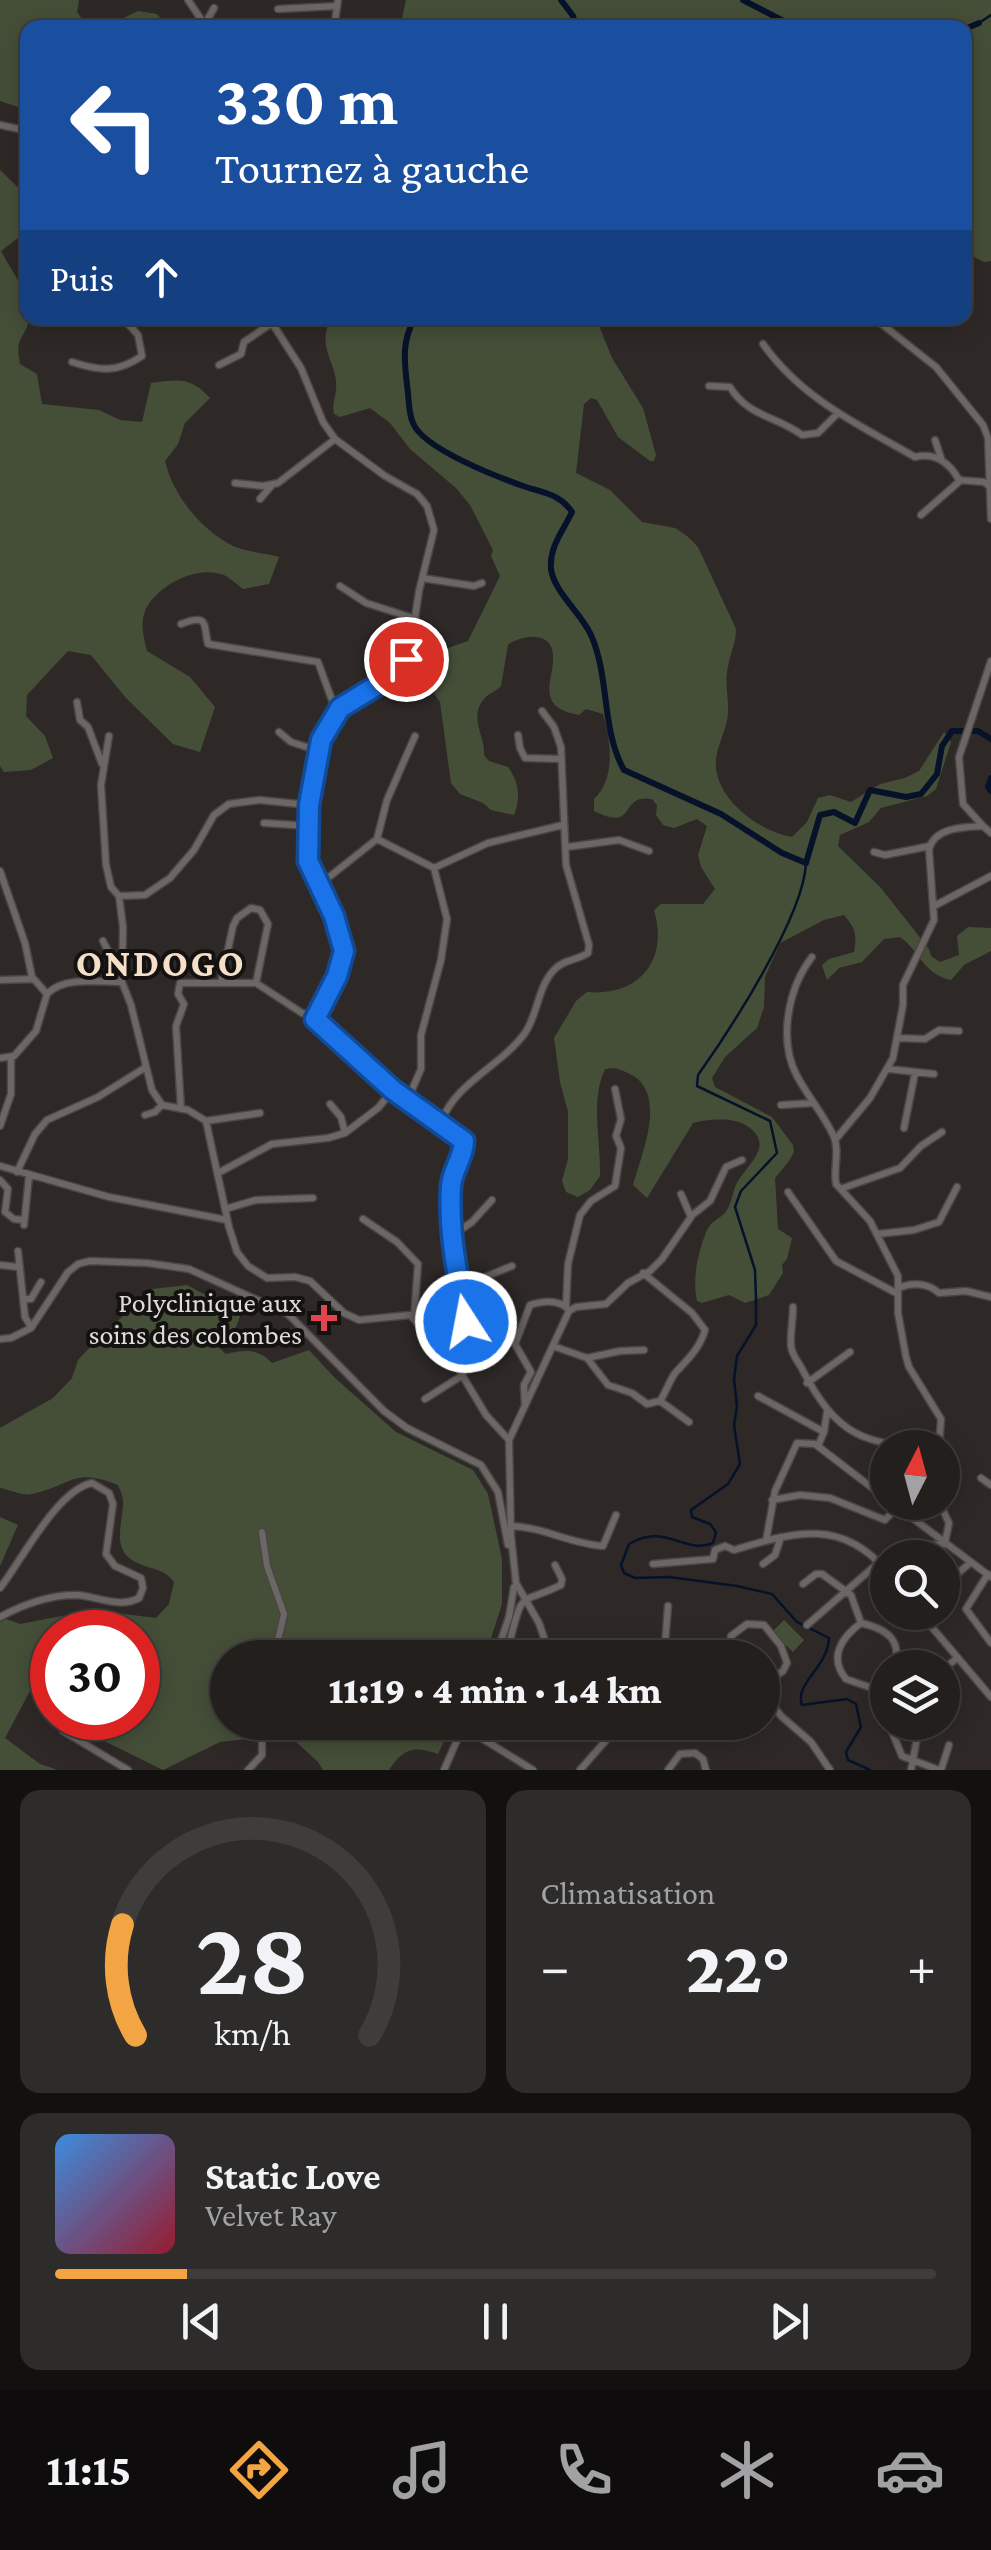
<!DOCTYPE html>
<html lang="fr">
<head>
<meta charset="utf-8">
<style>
  :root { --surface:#221f1d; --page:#2e2c2a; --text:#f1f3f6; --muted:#a2a2a4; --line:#3f3d3b; --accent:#f3a443 }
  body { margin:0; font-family:"Crimson Pro",serif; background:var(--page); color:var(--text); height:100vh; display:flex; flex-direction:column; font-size:38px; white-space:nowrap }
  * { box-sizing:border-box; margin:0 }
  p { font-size:32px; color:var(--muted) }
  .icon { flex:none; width:55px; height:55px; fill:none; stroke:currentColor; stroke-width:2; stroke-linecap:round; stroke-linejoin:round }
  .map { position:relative; height:1770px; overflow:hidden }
  .side { display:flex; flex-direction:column; gap:20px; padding:20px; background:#131110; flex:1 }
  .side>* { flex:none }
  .top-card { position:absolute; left:20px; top:20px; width:952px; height:305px; border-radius:20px; box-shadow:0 5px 25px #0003,0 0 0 2px var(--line); background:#1a4fa0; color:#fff; overflow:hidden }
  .needle { width:65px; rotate:6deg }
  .controls { position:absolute; left:870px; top:1430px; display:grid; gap:20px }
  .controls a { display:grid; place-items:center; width:90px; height:90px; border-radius:50%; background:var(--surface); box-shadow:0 5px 25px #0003,0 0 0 2px var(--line); font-size:50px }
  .speed { position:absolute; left:30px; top:1610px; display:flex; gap:20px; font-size:50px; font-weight:700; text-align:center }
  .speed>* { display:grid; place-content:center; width:130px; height:130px; border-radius:50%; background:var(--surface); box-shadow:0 5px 25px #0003,0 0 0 2px var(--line); line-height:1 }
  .speed .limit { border:15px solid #d22; background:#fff; color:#111 }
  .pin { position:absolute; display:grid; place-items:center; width:85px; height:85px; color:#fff; margin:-42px; border:5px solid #fff; border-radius:50%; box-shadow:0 2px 10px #0007 }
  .me { position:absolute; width:110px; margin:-55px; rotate:349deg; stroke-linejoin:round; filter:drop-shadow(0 0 8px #0008) }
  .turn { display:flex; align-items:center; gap:35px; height:210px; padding:0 30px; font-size:45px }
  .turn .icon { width:130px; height:130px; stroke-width:2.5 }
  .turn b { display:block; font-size:70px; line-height:85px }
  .then { display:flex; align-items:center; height:95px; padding:0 30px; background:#0003; gap:20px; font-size:38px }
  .big { font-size:75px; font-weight:800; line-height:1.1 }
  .side .card { flex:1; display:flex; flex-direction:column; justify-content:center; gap:15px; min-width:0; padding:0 35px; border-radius:20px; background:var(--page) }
  .side .dial { align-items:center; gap:0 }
  .dial svg { height:260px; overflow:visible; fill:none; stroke:var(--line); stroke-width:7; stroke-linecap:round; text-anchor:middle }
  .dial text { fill:var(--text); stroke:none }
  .song { display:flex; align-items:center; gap:30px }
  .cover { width:120px; height:120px; border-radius:15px; background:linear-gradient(135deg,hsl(210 70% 55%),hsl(350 70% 35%)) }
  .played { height:10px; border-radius:5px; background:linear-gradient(90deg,var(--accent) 15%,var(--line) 15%) }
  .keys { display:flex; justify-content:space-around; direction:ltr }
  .heat { display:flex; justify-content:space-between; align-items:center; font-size:55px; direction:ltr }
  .side .tiles { flex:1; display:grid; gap:20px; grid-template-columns:1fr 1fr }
  .card:last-child { grid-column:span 2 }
  .trip { position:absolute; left:210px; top:1640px; width:570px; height:100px; border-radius:50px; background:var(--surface); box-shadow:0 5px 25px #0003,0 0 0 2px var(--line); font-weight:800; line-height:100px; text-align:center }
  .tabs { display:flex; height:160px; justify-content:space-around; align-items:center; background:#0e0c0c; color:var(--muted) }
  .tabs .icon { width:70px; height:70px }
  .tabs .active { color:var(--accent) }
  .tabs b { font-size:45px; color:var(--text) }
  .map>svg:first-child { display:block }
</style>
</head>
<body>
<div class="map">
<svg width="991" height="1770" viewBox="0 0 991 1770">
  <rect width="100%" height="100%" fill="#2e2927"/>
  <path fill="#454f38" d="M0 0H79L77 12 88 27 28 28 27 110 0 101Z
    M406 0H991V261L984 262 965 252V28H469L464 21 447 27H400Z
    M138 11 157 14 168 27H105Z
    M0 170 27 196V236L18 238 1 251C12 272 32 297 29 318 26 340 14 334 20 364L37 374 42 404 99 410 120 420 142 422 151 383C179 379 191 377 210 398L185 423 178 444 165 461C173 495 200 529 233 546 246 552 265 553 279 557L269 584 243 589C238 585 230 578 224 575 197 565 163 583 148 605 139 619 143 636 147 651L190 677 215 707 200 752 173 744 126 698 91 655 68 651 27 695 26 716 45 736 53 758 31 770 4 772 0 766Z
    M331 318H596L612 358 643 408 656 455 654 461H650L618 437 597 400 591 398 584 404 576 473 610 490 642 522 675 528 687 536 698 547 736 629C736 643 730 653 728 667 724 682 729 698 728 713 727 729 718 743 716 759 712 797 759 832 792 837L807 822 818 798 830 795 851 802 880 784 905 778 919 771 944 732 951 742 936 789 927 796 881 808 869 822 840 835 838 846 881 888 929 949 931 956 940 962 959 955 957 936 968 927 991 928V951L964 965 951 980C923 974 920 951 900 937L884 939 862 962 839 968 827 980 822 965 829 959 854 952C857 935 856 929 844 915L824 920 780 943 765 977 764 1007 757 1028 725 1057 712 1078 715 1087 772 1117 793 1145 794 1152 789 1161 775 1178 778 1229 792 1238 787 1259 782 1265 783 1273 769 1295 745 1303 729 1295 702 1303 697 1301C692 1278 698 1252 707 1230 712 1221 717 1220 724 1214 731 1207 732 1194 736 1185 745 1165 777 1146 747 1126 734 1117 709 1119 693 1123L647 1198 633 1185C642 1153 669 1091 628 1073 619 1069 615 1067 605 1069 590 1101 601 1142 600 1176L590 1190 578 1197 566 1192 562 1181 568 1159V1112L560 1082 554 1038 576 1001 587 992C639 997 669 960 654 910L661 904H703L715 889 701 867 698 855 707 826 697 819 674 828 663 825 656 815 657 805 652 799C618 793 638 833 594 811V799C616 779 611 740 603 714L586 709 579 715C529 706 559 675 552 649 546 630 518 637 508 645L501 686C497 691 491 692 487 696 466 715 486 736 484 755L489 761 508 767C519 782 521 797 514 815L491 810 483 803 460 794 451 783 440 702 426 682 434 673 445 649 468 641 500 576 491 556 493 550 470 505 456 488 410 449 390 423 370 408 340 417 334 414C332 402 335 400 336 390 339 363 315 350 331 318Z
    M187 1285 241 1314 236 1327 226 1332 215 1344 226 1354C245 1350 258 1348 272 1363L309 1350 335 1378 396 1432 473 1470 488 1494 502 1559V1604L485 1657 228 1658 227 1723 247 1739 220 1742 163 1770 84 1731 83 1718H138V1632H52V1681L39 1674 5 1738 40 1764 58 1770H0V1622L6 1619 20 1624 93 1610 156 1618 169 1604 174 1582C162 1566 147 1570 132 1560 111 1547 124 1519 123 1501 123 1495 120 1490 118 1485 73 1467 73 1485 32 1494 23 1496 10 1490 0 1488V1428L53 1398 72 1378 78 1360 95 1342 152 1289Z
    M0 1517 18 1525 0 1566Z
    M784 1620 804 1640 793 1652 772 1632Z
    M281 1723V1722L453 1723 438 1754C413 1745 403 1749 389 1770H323L318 1762 282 1729Z"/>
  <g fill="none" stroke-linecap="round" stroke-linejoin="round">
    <path stroke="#051229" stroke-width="2.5" d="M979 23 991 15
      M806 863C804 916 730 1030 698 1075L697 1086 770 1121 777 1153 741 1191 735 1207 755 1270 756 1299V1325L737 1356 734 1379 737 1406 734 1425 740 1464 728 1484 691 1510 692 1517 710 1524 716 1532 713 1543C684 1555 666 1522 629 1544L621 1565 624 1573 635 1578 669 1577 737 1586 772 1594 797 1622 829 1638C828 1667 794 1684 802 1705L847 1699 856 1704 861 1727 846 1752 848 1760 870 1770"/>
    <path stroke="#051229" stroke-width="6" d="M561 0 573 16 576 28
      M743 0 797 28
      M965 29 979 23
      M415 318C402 340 404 359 407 385 409 397 408 412 413 423 423 449 500 478 526 487 545 493 561 495 572 512 563 531 549 547 551 569 554 592 581 613 591 635 610 678 601 729 624 770L721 814 782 853 806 863 820 815 834 812 855 823 870 790 906 797 921 794 937 774 942 746 952 731H978L991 739
      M991 778 988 787 991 791"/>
    <defs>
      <path id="minor" d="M188 0 207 28
        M278 9 337 6
        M205 24 214 8
        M255 24 265 28
        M334 28 338 0
        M0 125 28 131
        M273 318 272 323 301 368 323 422 335 439 385 476 417 494 427 506 434 530 419 591 409 657 381 683 340 708 320 746 309 805 308 861 332 909 343 951 337 976 316 1014 317 1021 393 1090 441 1122 465 1143C462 1166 450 1176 450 1203 451 1221 450 1241 453 1258 458 1286 483 1340 455 1363
        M874 318 936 367 983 425 988 438 991 519
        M763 344C802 399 859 425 915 457 935 452 950 463 959 480L984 482 989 486
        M72 362C100 371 117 373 142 356L138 335 123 318
        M219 365 241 354 244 342 272 323
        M709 386 730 387C748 417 777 416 802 435L818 433 837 414
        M935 440 942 461
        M235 483 263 486 278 483 335 439
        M260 499 272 485
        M921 515 961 480
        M422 578 474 586 482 583
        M340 586 366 603 416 619
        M181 624C210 613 203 625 208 644L318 662 336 711
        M77 702 80 720 88 727 102 764
        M279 732 291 742 319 751
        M518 735 520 748 525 758 561 759
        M109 736 101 785 106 865 111 887 119 896 123 927 122 982 131 1005 152 1090 162 1105
        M264 823 309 826
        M983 826 963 804 959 757 991 661
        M377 839 434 868 447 919 441 960 421 1035V1069L408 1099
        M567 847 619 840 649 851
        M874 852 885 855 930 846
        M434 868 488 843 563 825
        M0 871 25 943 32 977 47 994 36 1031 14 1056 0 1058
        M319 885 377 839 387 800 415 736
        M119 896 145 895 170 878 194 850 214 815 229 804 259 800 309 805
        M934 906 991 876
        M103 941 108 951 122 960
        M0 980 33 979
        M221 982 233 926 237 918 251 908 260 910 268 924 256 983
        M47 994C64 976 98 982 122 982
        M897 1038 925 1039 939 1030 959 1031
        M889 1069 934 1074
        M330 1104 341 1117 345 1133
        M781 1105 813 1103
        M181 1109 176 1026 184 1004 178 994 180 983H256L302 1013 315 1016
        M145 1115 155 1112 162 1105 188 1110 206 1121 229 1227 237 1252 248 1266 267 1278 295 1277 310 1281 344 1313 359 1320 410 1315 455 1363 486 1415 509 1440 511 1536 516 1583 539 1623 551 1658
        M206 1121 260 1113
        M441 1122C456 1082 500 1067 525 1033 538 1014 538 986 554 970 562 960 578 960 588 953L589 945 566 865 561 747 554 727 542 711
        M0 1126 11 1094V1058
        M904 1128 915 1073
        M835 1140 870 1098 893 1058 903 1005V985L934 920 929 849C935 827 964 827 983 826L991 833
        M0 1166 109 1197 227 1220
        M17 1172 35 1134 47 1120 98 1097 146 1067
        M218 1173 272 1144 328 1138 345 1133 378 1108 393 1090
        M0 1180 8 1189 5 1212 14 1219 24 1220
        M843 1188 900 1168 921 1146 942 1132
        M788 1192 836 1261 898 1294
        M225 1209 256 1200 313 1198
        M691 1216 710 1201 726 1167 742 1160
        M363 1219 397 1242 418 1264 414 1318
        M24 1225 29 1176
        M878 1234 914 1230 939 1222 957 1187
        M453 1235 472 1222 492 1200
        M18 1251 25 1317 31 1327
        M0 1265 18 1267
        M899 1288C912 1282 928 1283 939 1293L966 1291 991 1297
        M463 1291 480 1279 512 1266
        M23 1299H31L41 1282
        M793 1307C793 1320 790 1334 791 1346 792 1355 797 1360 801 1367 837 1437 863 1445 939 1448L941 1419 909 1367 906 1357 898 1313V1276L870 1221 836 1184C833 1169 840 1152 834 1137 825 1116 808 1097 797 1076 778 1040 788 988 812 957
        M569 1311 566 1307 568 1264 580 1215 591 1201 615 1186 621 1148 616 1136 621 1119 615 1089
        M0 1339 11 1338 31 1328 68 1272 78 1264 90 1261 147 1263 189 1269 288 1314 384 1411 407 1428 481 1465 498 1492 508 1545
        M553 1346 587 1358 620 1351 644 1350
        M587 1358 608 1385 632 1393 647 1404 660 1401C666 1392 670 1379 676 1372 688 1359 700 1348 705 1330L692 1313 643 1273
        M807 1383 850 1352
        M758 1396 824 1432
        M425 1399 463 1375
        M660 1401 689 1422
        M525 1406 524 1385 531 1372 515 1344 530 1305C542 1301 555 1299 566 1307
        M509 1440 569 1311 576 1307 606 1304 628 1283 650 1271 662 1259 691 1217 681 1194
        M818 1446 824 1432 827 1412
        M981 1478 991 1485
        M772 1500 800 1495 830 1498 885 1520 897 1507
        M891 1502 991 1577
        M939 1502 949 1523 945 1543
        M511 1526C543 1527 571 1544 603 1546L616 1515
        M262 1532 267 1566 284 1614 274 1658
        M766 1541 775 1491 797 1443 815 1444 888 1500
        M653 1564 713 1559 715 1550 725 1546 734 1550C794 1532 843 1517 888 1573
        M763 1564 775 1555 781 1537
        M988 1574 966 1609 991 1643
        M803 1584 816 1574H822L851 1595 861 1623
        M942 1587 971 1562
        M0 1588C22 1560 57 1490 92 1483L109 1493 113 1504 106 1554 115 1566 141 1578 143 1588 139 1598C119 1609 97 1596 76 1595 48 1595 24 1604 0 1617
        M919 1612 991 1697
        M807 1625 892 1551 903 1547 946 1544
        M511 1637C523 1588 521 1605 561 1585L562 1579 555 1565
        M495 1658 509 1617 514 1587
        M616 1658 627 1643
        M664 1658 668 1606
        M739 1658 730 1644 731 1636 747 1624 764 1625 781 1646 787 1663 783 1671 762 1686
        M942 1670 956 1659
        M888 1678 869 1687 846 1679C828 1657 842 1637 861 1623 887 1629 903 1640 894 1668
        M877 1685 888 1719
        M762 1691 781 1716 811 1742 830 1770
        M888 1722 902 1756 939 1770
        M63 1731 128 1770
        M473 1733 533 1770
        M248 1770 262 1755V1722
        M444 1770 465 1722
        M580 1770 622 1722
        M668 1770 680 1754 695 1753 703 1759 706 1770
        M911 1770 920 1722
        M941 1770 949 1745"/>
    </defs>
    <use href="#minor" stroke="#4a4645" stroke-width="9"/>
    <use href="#minor" stroke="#6c6664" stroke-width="6"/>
  </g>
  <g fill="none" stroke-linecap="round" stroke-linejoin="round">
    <defs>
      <path id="route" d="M406 659 381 683 340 708 321 740 309 805 308 861 334 916 344 951 337 976 315 1019 393 1090 464 1141C464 1157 452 1170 451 1186 448 1233 458 1277 466 1322"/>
    </defs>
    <use href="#route" stroke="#114b97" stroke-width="25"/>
    <use href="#route" stroke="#1a73e8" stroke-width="18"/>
  </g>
  <path fill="#e0444e" stroke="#141211" stroke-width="4" d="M319 1303h10v10h10v10h-10v10h-10v-10h-10v-10h10z"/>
  <g text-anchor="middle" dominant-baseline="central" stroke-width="8" stroke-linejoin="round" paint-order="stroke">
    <g font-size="28" fill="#dfdbda" stroke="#141211" text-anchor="end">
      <text x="302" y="1302">Polyclinique aux<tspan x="302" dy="32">soins des colombes</tspan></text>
    </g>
    <g font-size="38" font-weight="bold" letter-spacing="2.5" fill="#f6dfc8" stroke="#141211">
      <text x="161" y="963">ONDOGO</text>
    </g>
  </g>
</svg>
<div class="controls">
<a><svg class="needle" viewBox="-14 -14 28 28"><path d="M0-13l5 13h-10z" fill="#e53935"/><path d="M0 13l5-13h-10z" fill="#a2a2a4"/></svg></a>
<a><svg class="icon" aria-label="search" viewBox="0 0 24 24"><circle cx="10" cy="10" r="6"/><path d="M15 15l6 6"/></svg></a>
<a><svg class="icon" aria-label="layers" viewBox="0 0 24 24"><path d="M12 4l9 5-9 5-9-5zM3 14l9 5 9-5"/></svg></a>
</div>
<div class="speed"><div class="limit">30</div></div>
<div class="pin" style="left:406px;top:659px;background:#d93025"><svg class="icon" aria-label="arrive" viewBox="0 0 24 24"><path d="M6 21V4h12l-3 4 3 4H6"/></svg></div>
<svg class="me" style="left:466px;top:1322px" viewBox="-20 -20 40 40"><circle r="17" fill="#1a73e8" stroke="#fff" stroke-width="3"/><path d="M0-11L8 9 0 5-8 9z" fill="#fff"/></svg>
<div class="trip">11:19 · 4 min · 1.4 km</div>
<div class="top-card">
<div class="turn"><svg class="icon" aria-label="left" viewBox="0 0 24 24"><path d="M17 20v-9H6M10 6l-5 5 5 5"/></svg><div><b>330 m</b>Tournez à gauche</div></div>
<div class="then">Puis<svg class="icon" aria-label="ahead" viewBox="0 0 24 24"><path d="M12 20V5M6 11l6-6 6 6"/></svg></div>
</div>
</div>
<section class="side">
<div class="tiles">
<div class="card dial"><svg viewBox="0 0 100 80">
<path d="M14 69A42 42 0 1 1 86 69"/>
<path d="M14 69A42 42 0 0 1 10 35" stroke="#f3a443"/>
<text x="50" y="56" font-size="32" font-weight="700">28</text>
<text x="50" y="72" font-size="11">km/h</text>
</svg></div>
<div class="card"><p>Climatisation</p>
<div class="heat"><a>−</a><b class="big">22°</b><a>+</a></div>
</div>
<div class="card">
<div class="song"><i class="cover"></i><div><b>Static Love</b><p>Velvet Ray</p></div></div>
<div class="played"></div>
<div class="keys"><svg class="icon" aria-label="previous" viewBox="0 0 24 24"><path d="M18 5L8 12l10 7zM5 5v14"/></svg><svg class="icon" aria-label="pause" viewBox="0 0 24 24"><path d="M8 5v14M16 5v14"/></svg><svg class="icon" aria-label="next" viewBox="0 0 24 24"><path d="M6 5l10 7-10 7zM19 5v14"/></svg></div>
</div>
</div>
</section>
<nav class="tabs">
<b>11:15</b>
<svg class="icon active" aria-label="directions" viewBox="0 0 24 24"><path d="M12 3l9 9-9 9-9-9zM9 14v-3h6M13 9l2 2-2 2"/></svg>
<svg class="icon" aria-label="music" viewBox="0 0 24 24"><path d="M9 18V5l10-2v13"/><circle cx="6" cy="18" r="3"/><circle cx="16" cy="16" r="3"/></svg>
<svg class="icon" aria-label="phone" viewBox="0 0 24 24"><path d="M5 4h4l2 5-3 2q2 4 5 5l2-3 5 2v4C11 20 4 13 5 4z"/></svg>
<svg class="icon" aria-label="climate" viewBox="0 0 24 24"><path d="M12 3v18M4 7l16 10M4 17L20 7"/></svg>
<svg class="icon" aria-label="car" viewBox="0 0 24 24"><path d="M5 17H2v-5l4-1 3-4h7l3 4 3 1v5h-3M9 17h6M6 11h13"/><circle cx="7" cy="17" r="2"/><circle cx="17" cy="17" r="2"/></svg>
</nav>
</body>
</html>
